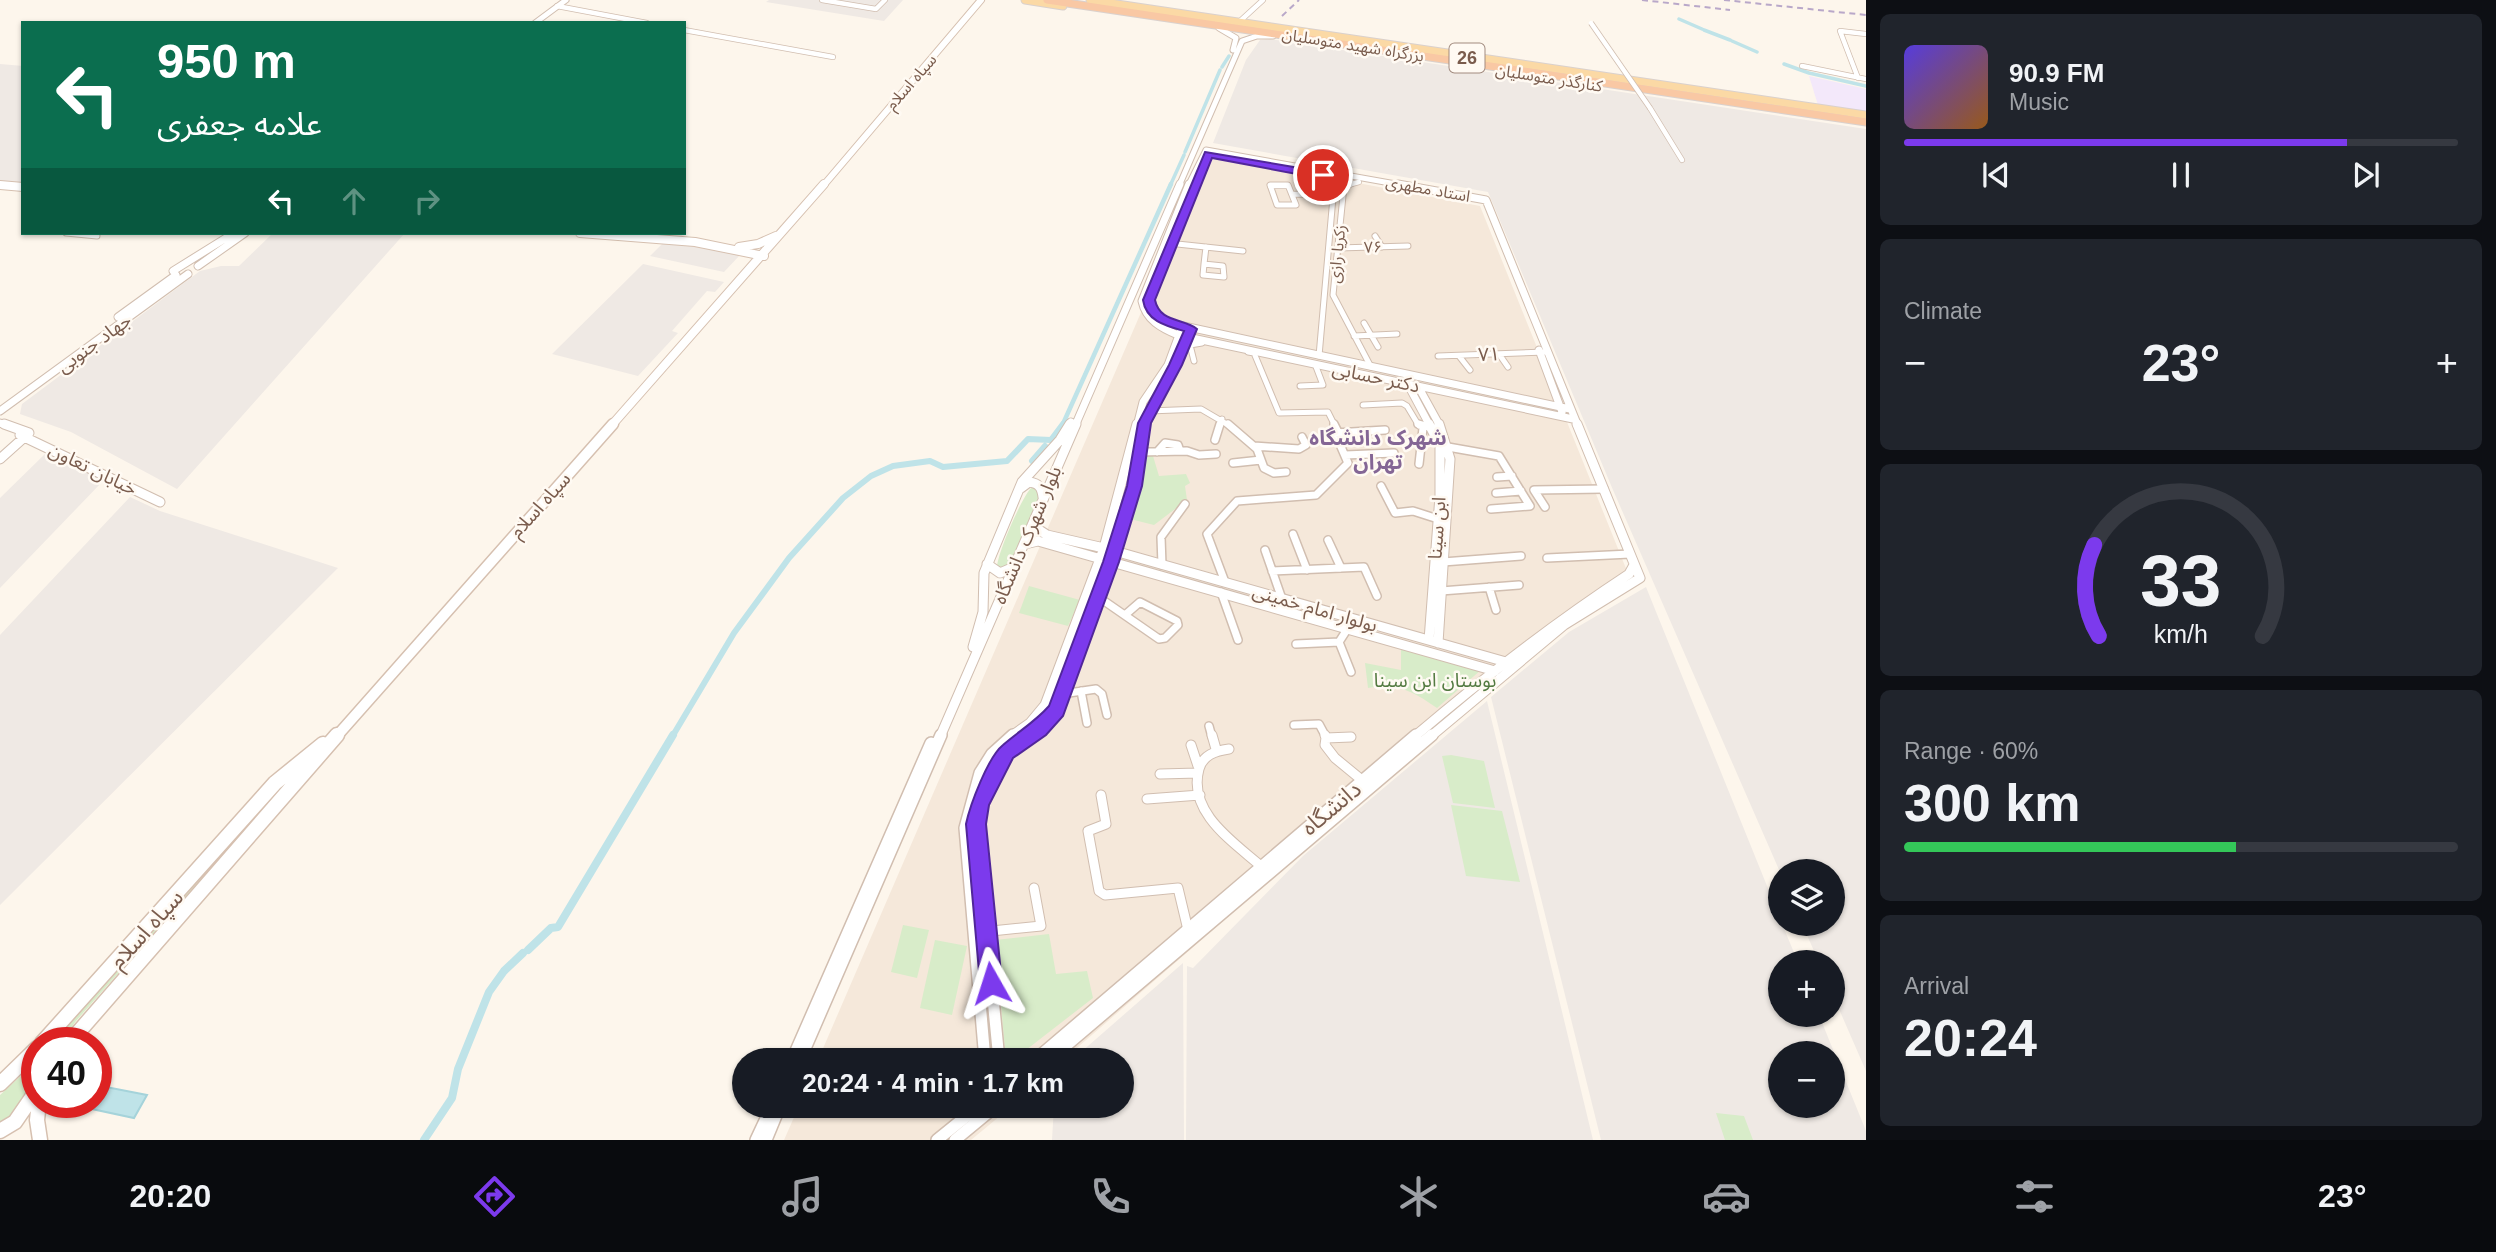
<!DOCTYPE html>
<html lang="en">
<head>
<meta charset="utf-8">
<style>
  :root { --surface:#171b24; --page:#20242c; --text:#f1f3f6; --muted:#9ea1a6; --line:#363941; --accent:#7c3aed }
  body { margin:0; font-family:Helvetica,"Noto Sans Arabic",sans-serif; background:var(--page); color:var(--text); height:100vh; display:flex; flex-direction:column; font-size:26px; white-space:nowrap }
  * { box-sizing:border-box; margin:0 }
  p { font-size:23px; color:var(--muted) }
  .icon { flex:none; width:38px; height:38px; fill:none; stroke:currentColor; stroke-width:2; stroke-linecap:round; stroke-linejoin:round }
  .map { position:relative; flex:1; overflow:hidden }
  .drawer { display:flex; flex-direction:column; gap:14px; padding:14px; background:#0d0f14; width:630px }
  .drawer>* { flex:none }
  .guide { position:absolute; left:21px; top:21px; width:665px; height:214px; border-radius:0px; box-shadow:0 2px 5px #0004; background:#0b6e4f; color:#fff; overflow:hidden }
  .buttons { position:absolute; left:1768px; top:859px; display:grid; gap:14px }
  .buttons a { display:grid; place-items:center; width:77px; height:77px; border-radius:50%; background:var(--surface); box-shadow:0 2px 5px #0004; font-size:35px }
  .speed { position:absolute; left:21px; top:1027px; display:flex; gap:14px; font-size:35px; font-weight:700; text-align:center }
  .speed>* { display:grid; place-content:center; width:91px; height:91px; border-radius:50%; background:var(--surface); box-shadow:0 2px 5px #0004; line-height:1 }
  .speed .limit { border:10px solid #d22; background:#fff; color:#111 }
  .pin { position:absolute; display:grid; place-items:center; width:60px; height:60px; color:#fff; margin:-30px; border:4px solid #fff; border-radius:50%; box-shadow:0 2px 7px #0007 }
  .me { position:absolute; width:77px; margin:-38px; rotate:354deg; stroke-linejoin:round; filter:drop-shadow(0 0 5px #0008) }
  .turn { display:flex; align-items:center; gap:24px; height:147px; padding:0 21px; font-size:32px }
  .turn .icon { width:91px; height:91px; stroke-width:2.5 }
  .turn b { display:block; font-size:49px; line-height:60px }
  .lanes { display:flex; align-items:center; height:66px; padding:0 21px; background:#0003; justify-content:center; gap:35px; direction:ltr }
  .lanes .off { opacity:.35 }
  .big { font-size:52px; font-weight:600; line-height:1.1 }
  .drawer .card { flex:1; display:flex; flex-direction:column; justify-content:center; gap:10px; min-width:0; padding:0 24px; border-radius:10px; background:var(--page) }
  .drawer .dial { align-items:center; gap:0 }
  .dial svg { height:182px; overflow:visible; fill:none; stroke:var(--line); stroke-width:7; stroke-linecap:round; text-anchor:middle }
  .dial text { fill:var(--text); stroke:none }
  .song { display:flex; align-items:center; gap:21px }
  .cover { width:84px; height:84px; border-radius:10px; background:linear-gradient(135deg,hsl(250 70% 55%),hsl(30 70% 35%)) }
  .played { height:7px; border-radius:4px; background:linear-gradient(90deg,var(--accent) 80%,var(--line) 80%) }
  .keys { display:flex; justify-content:space-around; direction:ltr }
  .heat { display:flex; justify-content:space-between; align-items:center; font-size:38px; direction:ltr }
  .charge { height:10px; border-radius:5px; background:linear-gradient(90deg,#34c759 60%,var(--line) 0) }
  .trip { position:absolute; left:732px; top:1048px; width:402px; height:70px; border-radius:35px; background:var(--surface); box-shadow:0 2px 5px #0004; font-weight:600; line-height:70px; text-align:center }
  .menu { display:flex; height:112px; justify-content:space-around; align-items:center; background:#090b0e; color:var(--muted) }
  .menu .icon { width:49px; height:49px }
  .menu .current { color:var(--accent) }
  .menu b { font-size:32px; color:var(--text) }
  main { display:flex; flex:1; min-height:0 }
  .map>svg:first-child { display:block }
</style>
</head>
<body>
<main>
<div class="map">
<svg width="1866" height="1140" viewBox="0 0 1866 1140">
  <rect width="100%" height="100%" fill="#fdf6ec"/>
  <path fill="#f5e8da" d="M1209 155 1480 206 1627 571 1063 1060H818Z
    M799 1106H1012L971 1140H784Z"/>
  <path fill="#efe9e4" fill-rule="evenodd" d="M769 0H903L884 21 766 2Z
    M1270 39 1866 129V1071L1832 993V962H1819L1802 924H1832V872H1780L1613 490 1488 192 1213 143 1246 60 1260 40Z
    M0 64 23 66V183L0 182Z
    M273 233H405L177 489 71 432 20 414 22 404 200 271 221 266H239Z
    M664 242 691 244 740 255 724 272 650 256Z
    M643 264 724 282 715 292 707 291 672 331 678 333 638 376 552 354Z
    M47 452 103 481 0 588V498Z
    M130 497 160 511 338 568 0 905V635Z
    M1646 587 1780 918V924H1782L1798 962H1780V1015H1819L1866 1131V1140H1601L1491 697 1569 632ZM1780 1054H1832V1106H1780Z
    M1487 701 1593 1140H1186L1187 966 1193 968 1303 856Z
    M1183 963 1184 1140H1052L1054 1106H1122V1060H1072Z"/>
  <path fill="#f3e8fa" d="M1809 76 1866 89V112L1818 105Z"/>
  <path fill="#d8ecc9" d="M1141 455 1153 456 1159 476 1186 474 1190 483 1185 486 1187 500 1154 525 1126 518 1143 477Z
    M1031 488H1036L1040 498 1011 567 997 569C996 556 1021 499 1031 488Z
    M1029 586 1080 600 1068 626 1019 613Z
    M1401 649 1481 670 1437 708C1412 691 1399 683 1368 688L1365 663 1401 670Z
    M1451 755 1484 761 1495 808 1453 803 1442 756Z
    M294 769 291 778 76 1021 60 1043H52Z
    M1451 805 1502 811 1520 882 1466 876Z
    M903 925 929 930 917 978 891 972Z
    M1049 934 1056 974 1087 971 1093 998 1013 1060H1006L995 940Z
    M935 940 967 946 952 1015 920 1008Z
    M37 1061C37 1095 22 1105 0 1128V1095Z
    M1716 1113 1744 1116 1753 1140H1725Z"/>
  <path fill="#bfe3e8" stroke="#a5d3da" stroke-width="2" d="M106 1087 147 1095 134 1118 92 1109Z"/>
  <g fill="none" stroke-linecap="round" stroke-linejoin="round">
    <path stroke="#bfe3e8" stroke-width="3.5" d="M1679 19 1702 29
      M1704 30 1730 40
      M1732 41 1757 52
      M1784 64 1809 73 1866 86
      M1222 67 1229 56
      M1185 152 1220 70
      M1170 186 1184 155"/>
    <path stroke="#bfe3e8" stroke-width="4.5" d="M1062 426 1171 184"/>
    <path stroke="#bfe3e8" stroke-width="6" d="M1032 461 1045 446
      M672 737 734 633 789 558 843 498 871 476 893 466 930 461 943 467 1007 461 1028 439 1051 440 1063 424"/>
    <path stroke="#bfe3e8" stroke-width="8" d="M528 950 551 928 558 927 673 735
      M424 1140 452 1098 458 1069 489 992 504 971 523 953"/>
    <defs>
      <path id="minor-far3" d="M822 0 876 9 885 0
        M557 6 647 23
        M1239 22 1263 0
        M684 30 833 57
        M1802 66 1866 79
        M1858 78 1840 31 1866 34
        M1650 108 1682 160
        M1323 175 1334 186
        M1270 186H1288
        M1344 186 1359 182"/>
      <path id="minor-far2" d="M1270 185H1288L1296 205H1277Z
        M1334 186H1344L1333 295 1371 367
        M1344 186 1351 184
        M1292 194 1333 195
        M66 233 97 236
        M1375 236 1382 247
        M1168 243 1243 251
        M1338 248 1408 246
        M1204 264 1223 266 1224 277 1203 275Z
        M1204 264 1206 247
        M1364 323 1378 347
        M1354 336 1397 334
        M1248 352 1254 353 1279 413 1328 412 1335 426
        M1499 354 1508 367
        M1319 356 1334 186
        M1438 356 1546 352
        M1459 356 1470 370
        M1194 361 1190 345 1202 343
        M1300 386 1323 385 1315 364
        M1363 405 1402 403 1407 406 1419 426
        M1149 411 1201 409 1230 426
        M1220 426 1222 419"/>
      <path id="minor-far1" d="M1228 424 1257 449 1264 468 1274 473 1286 472
        M1334 424 1338 432
        M1418 424 1433 428
        M1215 440 1220 424
        M1254 446 1299 449 1306 445 1302 437
        M1448 447 1499 456 1530 506 1491 509
        M1138 452 1187 451 1199 455 1216 454
        M1157 452 1165 443 1178 445 1180 451
        M1345 455 1394 453
        M1233 463 1261 460
        M1419 464 1423 428
        M1497 477 1512 476
        M1381 486 1395 513 1413 511 1438 519
        M1496 493 1521 491
        M1545 507 1534 490 1604 489
        M1293 534 1307 570
        M1328 540 1341 568
        M1265 550 1282 599
        M1547 558 1630 554
        M1443 562 1521 556
        M1162 565 1161 537 1185 504
        M1272 571 1364 567 1377 596
        M1225 582 1207 534 1237 501 1316 495 1348 463 1335 433 1385 430
        M1489 587 1496 610
        M1441 591 1519 585
        M1221 592 1238 640
        M1097 596 1159 639 1165 638 1178 625 1177 621 1140 602 1125 615
        M1348 628 1339 642 1351 672
        M1296 644 1339 642
        M1081 691 1087 723
        M1062 694 1096 689 1102 694 1107 715
        M1294 725 1319 724 1326 737
        M1209 726 1212 737
        M1345 737H1351"/>
      <path id="minor" d="M1212 735 1216 749
        M1325 735 1326 738
        M1351 737 1326 738 1325 745 1335 758 1363 781
        M1191 745 1198 766
        M1229 749C1215 751 1203 755 1199 769 1187 813 1235 843 1262 867
        M1160 774 1198 773
        M1101 795 1106 824 1088 831 1099 891 1105 895 1178 888 1188 930
        M1147 799 1200 795
        M982 932 1041 926 1034 888"/>
      <path id="tertiary-far3" d="M535 23 566 0
        M1219 28 1236 38 1233 50
        M1179 186 1242 41 1257 36H1273
        M1188 186 1206 150 1407 186
        M1196 186 1204 166"/>
      <path id="tertiary-far2" d="M1189 184 1142 301C1146 320 1161 328 1178 335L1573 419
        M1197 184 1149 300 1153 311 1165 322 1570 409
        M1398 184 1486 200 1578 426
        M198 266 245 233
        M176 275 173 271 234 233
        M118 317 176 275
        M1539 350 1562 412
        M1407 383 1430 426
        M1418 386 1440 426
        M0 411 188 274
        M0 423 9 426
        M1069 426 1071 422
        M1075 426 1180 184
        M1137 426 1143 402 1168 365 1182 327
        M1144 426 1191 329"/>
      <path id="tertiary-far1" d="M1429 424 1440 446V496L1429 640
        M20 435 160 502
        M0 459 29 433 4 424
        M1021 488 1029 482C1039 483 1042 488 1043 497
        M1033 526 1047 535 1104 548 1506 662
        M1025 544 1038 541 1495 671
        M987 564 1000 573 1014 567
        M1438 643 1450 459 1439 424
        M973 647 983 612 984 573 1022 482 1060 440 1070 424
        M940 737 1076 424
        M1010 737 1030 723 1045 705 1104 548 1137 424
        M1026 737 1045 723 1056 710 1114 552 1134 486 1144 424
        M1414 737C1483 678 1553 624 1629 574L1634 565
        M1430 737 1564 625 1640 578 1577 424"/>
      <path id="tertiary" d="M792 1060 931 743
        M800 1060 941 735
        M985 1060 965 828 980 773 992 754 1013 735
        M999 1060 976 824C983 786 997 758 1029 735
        M1035 1060 1416 735
        M1049 1060 1432 735
        M756 1140 772 1106
        M766 1140 780 1106
        M937 1140 979 1106
        M955 1140 996 1106"/>
      <path id="secondary-far3" d="M0 185 11 186
        M823 186 981 0"/>
      <path id="secondary-far2" d="M0 185 23 187
        M580 233 695 242 764 256
        M739 247 758 244 776 236
        M611 426 824 184"/>
      <path id="secondary-far1" d="M336 737 613 424"/>
      <path id="secondary" d="M42 1043 275 783 323 744
        M69 1043 337 735
        M0 1084 37 1048
        M39 1102 37 1120 40 1140
        M0 1131 15 1122 37 1090"/>
      <path id="primary" d="M1025 0 1063 6
        M1090 0 1866 115"/>
      <path id="trunk" d="M1047 0 1866 122"/>
    </defs>
    <use href="#minor-far3" stroke="#d1beb0" stroke-width="6"/>
    <use href="#minor-far2" stroke="#d1beb0" stroke-width="7"/>
    <use href="#minor-far1" stroke="#d1beb0" stroke-width="10"/>
    <use href="#minor" stroke="#d1beb0" stroke-width="11"/>
    <use href="#tertiary-far3" stroke="#d1beb0" stroke-width="7"/>
    <use href="#tertiary-far2" stroke="#d1beb0" stroke-width="9"/>
    <use href="#tertiary-far1" stroke="#d1beb0" stroke-width="11"/>
    <use href="#tertiary" stroke="#d1beb0" stroke-width="14"/>
    <use href="#secondary-far3" stroke="#d6c0b0" stroke-width="8"/>
    <use href="#secondary-far2" stroke="#d6c0b0" stroke-width="10"/>
    <use href="#secondary-far1" stroke="#d6c0b0" stroke-width="13"/>
    <use href="#secondary" stroke="#d6c0b0" stroke-width="17"/>
    <use href="#primary" stroke="#dad1cd" stroke-width="9"/>
    <use href="#trunk" stroke="#dad1cd" stroke-width="9"/>
    <use href="#minor-far3" stroke="#fff" stroke-width="4.5"/>
    <use href="#minor-far2" stroke="#fff" stroke-width="5"/>
    <use href="#minor-far1" stroke="#fff" stroke-width="7"/>
    <use href="#minor" stroke="#fff" stroke-width="9"/>
    <use href="#tertiary-far3" stroke="#fff" stroke-width="5"/>
    <use href="#tertiary-far2" stroke="#fff" stroke-width="7"/>
    <use href="#tertiary-far1" stroke="#fff" stroke-width="9"/>
    <use href="#tertiary" stroke="#fff" stroke-width="11"/>
    <use href="#secondary-far3" stroke="#fff" stroke-width="6"/>
    <use href="#secondary-far2" stroke="#fff" stroke-width="8"/>
    <use href="#secondary-far1" stroke="#fff" stroke-width="10"/>
    <use href="#secondary" stroke="#fff" stroke-width="14"/>
    <use href="#primary" stroke="#fbd9a5" stroke-width="7"/>
    <use href="#trunk" stroke="#f9c8a4" stroke-width="7"/>
    <path stroke="#b9a8c9" stroke-width="2" stroke-dasharray="6 4.5" stroke-linecap="butt" d="M1642 0 1730 10
      M1724 0 1866 15
      M1282 16 1299 0"/>
    <defs>
      <path id="minor-bridge" d="M1591 23 1650 108"/>
    </defs>
    <use href="#minor-bridge" stroke="#d1beb0" stroke-width="6" stroke-linecap="butt"/>
    <use href="#minor-bridge" stroke="#fff" stroke-width="4.5"/>
  </g>
  <path fill="#7c3aed" stroke="#51269a" stroke-width="2" d="M1205 152 1323 172 1328 175 1323 179 1212 158 1155 300C1160 323 1183 318 1197 329L1182 365 1151 423 1142 486 1119 562 1063 716 1046 735 1013 758 989 805 986 824 1002 983 999 991 991 994 983 991 980 983 966 824C970 805 988 757 1003 745 1019 731 1035 722 1049 706L1103 562 1127 486 1138 423 1169 365 1184 331C1166 326 1146 321 1143 300Z"/>
  <g text-anchor="middle" dominant-baseline="central" stroke-width="5" stroke-linejoin="round" paint-order="stroke">
    <g font-size="16" fill="#7a5c4d" stroke="#fffaf3">
      <text transform="translate(1353 45) rotate(9)">بزرگراه شهید متوسلیان</text>
      <text transform="translate(1549 78) rotate(9)">کنارگذر متوسلیان</text>
      <text transform="translate(911 82) rotate(-49)">سپاه اسلام</text>
      <text transform="translate(1428 189) rotate(10)">استاد مطهری</text>
      <text transform="translate(1373 247) rotate(-2)">۷۶</text>
      <text transform="translate(1337 254) rotate(-84)">زکریا رازی</text>
    </g>
    <rect fill="#fffaf3" stroke="#a28b7f" stroke-width="2" x="1449.5" y="43.5" width="35" height="29" rx="5"/>
    <g font-size="18" font-weight="bold" fill="#7a5c4d">
      <text x="1467" y="58">26</text>
    </g>
    <g font-size="19" fill="#7a5c4d" stroke="#fffaf3">
      <text transform="translate(94 343) rotate(-36)">جهاد جنوبی</text>
      <text transform="translate(1489 354) rotate(-2)">۷۱</text>
      <text transform="translate(1376 377) rotate(12)">دکتر حسابی</text>
      <text transform="translate(93 469) rotate(26)">خیابان تعاون</text>
      <text transform="translate(540 505) rotate(-48)">سپاه اسلام</text>
      <text transform="translate(1437 528) rotate(-86)">ابن سینا</text>
      <text transform="translate(1027 535) rotate(-67)">بلوار شهرک دانشگاه</text>
      <text transform="translate(1315 608) rotate(16)">بولوار امام خمینی</text>
    </g>
    <g font-size="19" fill="#537a41" stroke="#fffaf3">
      <text x="1435" y="680">بوستان ابن سینا</text>
    </g>
    <g font-size="21" font-weight="bold" fill="#846695" stroke="#fffaf3">
      <text x="1378" y="437">شهرک دانشگاه<tspan x="1378" dy="24">تهران</tspan></text>
    </g>
    <g font-size="23" fill="#7a5c4d" stroke="#fffaf3">
      <text transform="translate(1331 808) rotate(-40)">دانشگاه</text>
      <text transform="translate(146 929) rotate(-48)">سپاه اسلام</text>
    </g>
  </g>
</svg>
<div class="buttons">
<a><svg class="icon" aria-label="layers" viewBox="0 0 24 24"><path d="M12 4l9 5-9 5-9-5zM3 14l9 5 9-5"/></svg></a>
<a>+</a>
<a>−</a>
</div>
<div class="speed"><div class="limit">40</div></div>
<div class="pin" style="left:1323px;top:175px;background:#d93025"><svg class="icon" aria-label="arrive" viewBox="0 0 24 24"><path d="M6 21V4h12l-3 4 3 4H6"/></svg></div>
<svg class="me" style="left:991px;top:983px" viewBox="-20 -20 40 40"><path d="M0-17L14 15 0 8-14 15z" fill="#7c3aed" stroke="#fff" stroke-width="4"/></svg>
<div class="trip">20:24 · 4 min · 1.7 km</div>
<div class="guide">
<div class="turn"><svg class="icon" aria-label="left" viewBox="0 0 24 24"><path d="M17 20v-9H6M10 6l-5 5 5 5"/></svg><div><b>950 m</b>علامه جعفری</div></div>
<div class="lanes"><svg class="icon" aria-label="left" viewBox="0 0 24 24"><path d="M17 20v-9H6M10 6l-5 5 5 5"/></svg><svg class="icon off" aria-label="ahead" viewBox="0 0 24 24"><path d="M12 20V5M6 11l6-6 6 6"/></svg><svg class="icon off" aria-label="right" viewBox="0 0 24 24"><path d="M7 20v-9h11M14 6l5 5-5 5"/></svg></div>
</div>
</div>
<section class="drawer">
<div class="card">
<div class="song"><i class="cover"></i><div><b>90.9 FM</b><p>Music</p></div></div>
<div class="played"></div>
<div class="keys"><svg class="icon" aria-label="previous" viewBox="0 0 24 24"><path d="M18 5L8 12l10 7zM5 5v14"/></svg><svg class="icon" aria-label="pause" viewBox="0 0 24 24"><path d="M8 5v14M16 5v14"/></svg><svg class="icon" aria-label="next" viewBox="0 0 24 24"><path d="M6 5l10 7-10 7zM19 5v14"/></svg></div>
</div>
<div class="card"><p>Climate</p>
<div class="heat"><a>−</a><b class="big">23°</b><a>+</a></div>
</div>
<div class="card dial"><svg viewBox="0 0 100 80">
<path d="M14 69A42 42 0 1 1 86 69"/>
<path d="M14 69A42 42 0 0 1 12 29" stroke="#7c3aed"/>
<text x="50" y="56" font-size="32" font-weight="700">33</text>
<text x="50" y="72" font-size="11">km/h</text>
</svg></div>
<div class="card"><p>Range · 60%</p><b class="big">300 km</b><div class="charge"></div></div>
<div class="card"><p>Arrival</p><b class="big">20:24</b></div>
</section>
</main>
<nav class="menu">
<b>20:20</b>
<svg class="icon current" aria-label="directions" viewBox="0 0 24 24"><path d="M12 3l9 9-9 9-9-9zM9 14v-3h6M13 9l2 2-2 2"/></svg>
<svg class="icon" aria-label="music" viewBox="0 0 24 24"><path d="M9 18V5l10-2v13"/><circle cx="6" cy="18" r="3"/><circle cx="16" cy="16" r="3"/></svg>
<svg class="icon" aria-label="phone" viewBox="0 0 24 24"><path d="M5 4h4l2 5-3 2q2 4 5 5l2-3 5 2v4C11 20 4 13 5 4z"/></svg>
<svg class="icon" aria-label="climate" viewBox="0 0 24 24"><path d="M12 3v18M4 7l16 10M4 17L20 7"/></svg>
<svg class="icon" aria-label="car" viewBox="0 0 24 24"><path d="M5 17H2v-5l4-1 3-4h7l3 4 3 1v5h-3M9 17h6M6 11h13"/><circle cx="7" cy="17" r="2"/><circle cx="17" cy="17" r="2"/></svg>
<svg class="icon" aria-label="filters" viewBox="0 0 24 24"><path d="M4 7h16M4 17h16"/><circle cx="9" cy="7" r="2"/><circle cx="15" cy="17" r="2"/></svg>
<b>23°</b>
</nav>
</body>
</html>
